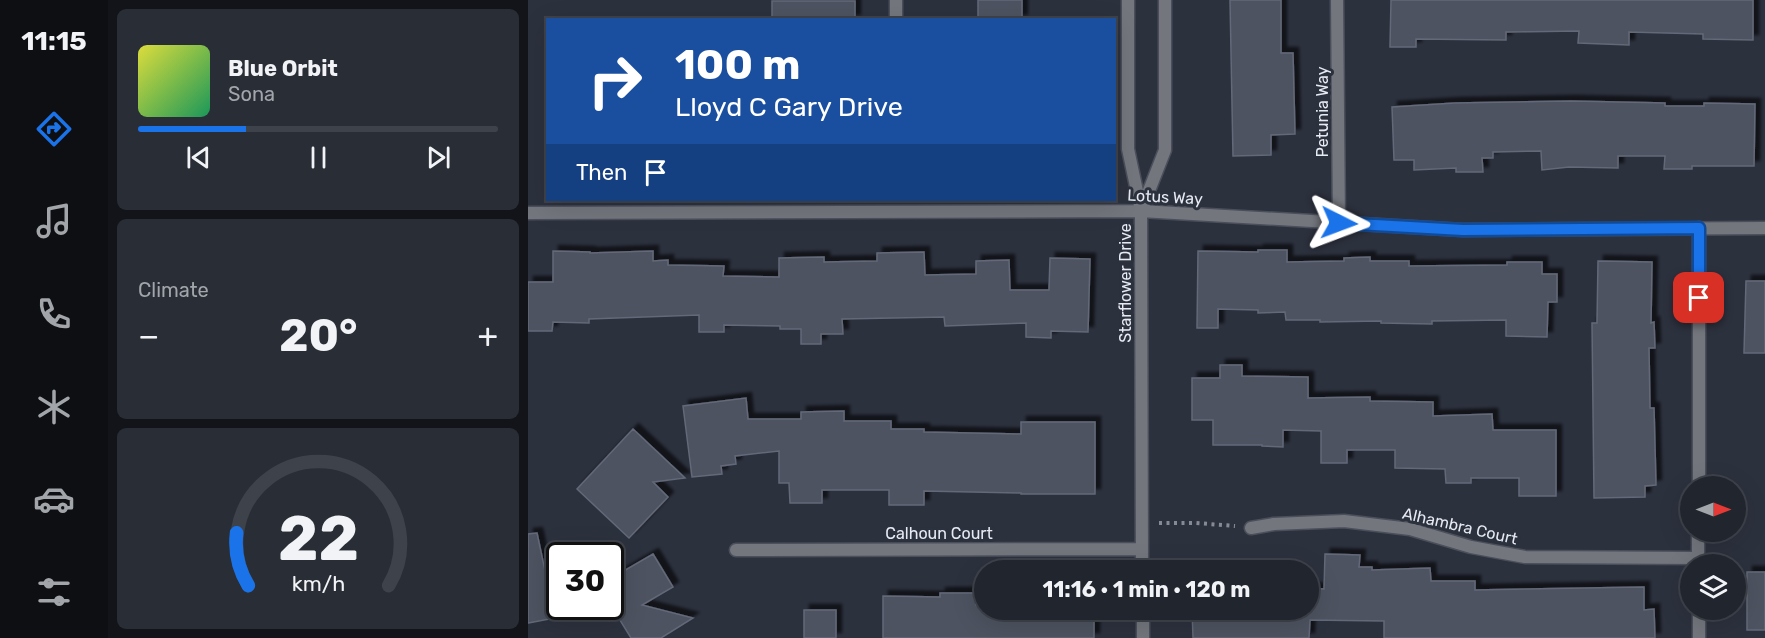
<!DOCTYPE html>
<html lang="en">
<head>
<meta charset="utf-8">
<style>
  :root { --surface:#21252e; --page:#292d36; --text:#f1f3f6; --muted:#a2a5aa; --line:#3e424a; --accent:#1a73e8 }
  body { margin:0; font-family:Rubik,sans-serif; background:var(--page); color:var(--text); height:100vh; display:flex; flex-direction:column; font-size:22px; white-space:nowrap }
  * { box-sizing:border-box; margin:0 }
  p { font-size:20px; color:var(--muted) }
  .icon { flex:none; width:33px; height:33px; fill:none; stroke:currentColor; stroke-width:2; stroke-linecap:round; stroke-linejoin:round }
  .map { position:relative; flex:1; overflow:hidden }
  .panel { display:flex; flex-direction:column; gap:9px; padding:9px; background:#121419; width:420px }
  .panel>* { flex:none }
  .hud { position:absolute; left:18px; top:18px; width:570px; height:183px; border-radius:0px; box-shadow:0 6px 24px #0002,0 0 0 2px var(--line); background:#1a4fa0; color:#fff; overflow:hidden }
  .needle { width:39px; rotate:90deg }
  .controls { position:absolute; left:1152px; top:476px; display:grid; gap:12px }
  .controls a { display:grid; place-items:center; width:66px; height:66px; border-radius:50%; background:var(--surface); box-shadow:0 6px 24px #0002,0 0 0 2px var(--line); font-size:30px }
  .speed { position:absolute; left:18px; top:542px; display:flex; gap:12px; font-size:30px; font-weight:700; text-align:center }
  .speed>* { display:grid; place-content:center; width:78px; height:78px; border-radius:50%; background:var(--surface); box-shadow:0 6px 24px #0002,0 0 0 2px var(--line); line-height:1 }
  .speed .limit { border:3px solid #111; border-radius:9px; background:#fff; color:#111 }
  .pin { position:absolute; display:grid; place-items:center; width:51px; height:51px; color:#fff; margin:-26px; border-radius:12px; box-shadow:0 3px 9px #0006 }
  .me { position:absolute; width:66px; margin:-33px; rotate:93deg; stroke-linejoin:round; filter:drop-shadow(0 0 4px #0008) }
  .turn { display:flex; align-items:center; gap:21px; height:126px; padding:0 30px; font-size:27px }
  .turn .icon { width:78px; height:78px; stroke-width:2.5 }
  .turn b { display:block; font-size:42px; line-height:51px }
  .then { display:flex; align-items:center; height:57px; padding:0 30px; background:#0003; gap:12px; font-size:22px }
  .big { font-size:45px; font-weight:700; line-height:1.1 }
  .panel .widget { flex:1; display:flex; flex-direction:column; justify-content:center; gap:9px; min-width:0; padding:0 21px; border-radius:9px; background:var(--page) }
  .panel .dial { align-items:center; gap:0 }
  .dial svg { height:156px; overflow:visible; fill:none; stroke:var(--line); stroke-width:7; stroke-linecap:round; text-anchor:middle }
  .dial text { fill:var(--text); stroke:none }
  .song { display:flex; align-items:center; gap:18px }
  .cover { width:72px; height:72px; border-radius:9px; background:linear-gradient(135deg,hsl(60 70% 55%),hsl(150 70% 35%)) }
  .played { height:6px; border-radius:3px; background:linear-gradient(90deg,var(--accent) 30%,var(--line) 30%) }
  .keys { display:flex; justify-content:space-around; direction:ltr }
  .heat { display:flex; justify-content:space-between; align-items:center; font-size:33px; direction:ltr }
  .trip { position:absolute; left:446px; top:560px; width:345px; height:60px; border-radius:30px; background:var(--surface); box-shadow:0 6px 24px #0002,0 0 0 2px var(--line); font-weight:700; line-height:60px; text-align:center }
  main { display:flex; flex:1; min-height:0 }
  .menu { display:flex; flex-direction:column; width:108px; justify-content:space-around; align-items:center; background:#0d0f12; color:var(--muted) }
  .menu .icon { width:42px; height:42px }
  .menu .current { color:var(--accent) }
  .menu b { font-size:27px; color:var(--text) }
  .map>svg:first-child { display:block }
</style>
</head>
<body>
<main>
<nav class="menu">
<b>11:15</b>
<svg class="icon current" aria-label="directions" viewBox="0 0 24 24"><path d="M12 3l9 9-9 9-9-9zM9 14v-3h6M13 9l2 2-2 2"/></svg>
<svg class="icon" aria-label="music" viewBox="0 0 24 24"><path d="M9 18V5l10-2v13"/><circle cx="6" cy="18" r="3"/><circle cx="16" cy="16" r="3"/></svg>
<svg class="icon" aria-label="phone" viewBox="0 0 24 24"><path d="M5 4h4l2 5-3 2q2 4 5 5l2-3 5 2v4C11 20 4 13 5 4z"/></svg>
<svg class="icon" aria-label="climate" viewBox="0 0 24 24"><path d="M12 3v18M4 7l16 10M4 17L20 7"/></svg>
<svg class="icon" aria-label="car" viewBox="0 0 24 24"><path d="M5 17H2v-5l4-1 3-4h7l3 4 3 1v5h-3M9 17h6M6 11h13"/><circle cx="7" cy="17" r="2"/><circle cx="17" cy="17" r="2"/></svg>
<svg class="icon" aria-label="filters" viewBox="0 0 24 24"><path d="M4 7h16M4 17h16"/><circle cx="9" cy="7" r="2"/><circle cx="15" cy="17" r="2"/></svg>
</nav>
<section class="panel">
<div class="widget">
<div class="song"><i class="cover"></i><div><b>Blue Orbit</b><p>Sona</p></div></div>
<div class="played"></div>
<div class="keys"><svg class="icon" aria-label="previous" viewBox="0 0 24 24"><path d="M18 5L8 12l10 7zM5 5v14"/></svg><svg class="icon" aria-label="pause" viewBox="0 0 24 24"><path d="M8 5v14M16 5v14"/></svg><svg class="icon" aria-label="next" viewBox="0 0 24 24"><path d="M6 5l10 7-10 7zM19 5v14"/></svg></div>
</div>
<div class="widget"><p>Climate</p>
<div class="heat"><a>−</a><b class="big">20°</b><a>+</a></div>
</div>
<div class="widget dial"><svg viewBox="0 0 100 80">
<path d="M14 69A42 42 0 1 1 86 69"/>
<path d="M14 69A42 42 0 0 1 8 42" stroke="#1a73e8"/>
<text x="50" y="56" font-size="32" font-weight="700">22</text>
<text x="50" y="72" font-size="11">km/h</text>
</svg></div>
</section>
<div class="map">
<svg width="1237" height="638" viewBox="0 0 1237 638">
  <defs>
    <filter id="shadow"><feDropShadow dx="5.5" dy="-5.5" stdDeviation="1.5" flood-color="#0009"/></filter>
  </defs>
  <rect width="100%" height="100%" fill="#2c313e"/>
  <path fill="#4d5261" stroke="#636978" stroke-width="1.5" filter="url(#shadow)" d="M450 0H494V20H450Z
    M702 0H753V53H765L767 134 743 135V155L705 156Z
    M863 0H1225V40L1175 39V34L1101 32V45L1050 43 1051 31 978 32V40L888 39V47H862Z
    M244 1H327V20H244Z
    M1043 101 1137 103V106H1176V103L1227 104 1226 166H1164V169H1136L1137 156H1090V168L1041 167 1014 170 1013 151 965 152V158H954L955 172H928V168L886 170V160H866L864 107 927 103Z
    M730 250H759V262L816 261V258L842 257V261H881V266L979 265V262H1014V274H1029V302H1020L1019 337 978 336V320L904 321V324L853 323V321L792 322V320H758L757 312 730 313V310L690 309V328H669L670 251 730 252Z
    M25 251 62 252V253L125 251V261L140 260V265L196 266 195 276 251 277V258L296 257V262L349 261V253L396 252 397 275 448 274V261L481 260 482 290H521L522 258 562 259 560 332 523 331V338L498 337V323L417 326 416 317 314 319 315 334H293V344H273V329H252V326L196 325V332H171V315L61 319V323L25 322 24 331H0V282H25Z
    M1070 261 1124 262 1123 323 1126 322 1127 348H1121L1122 408H1126L1128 485 1117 486V497L1066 498 1064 323H1069Z
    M1218 281H1237V353H1216Z
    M692 365H714V376L780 377V398L842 397V401L905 402V416L964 414 965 430H1028V496H991V478H943V483H918L917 469 867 468V450H819V463H793V431L755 430V447L734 446V445H685V420H664V378H692Z
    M218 398 220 419H273V412L316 411V421H363V429H396V432L493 434V422H567V494H493V493L396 491V505H361V490H294V503H262L261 483H251V451L207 456 208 464 193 466 194 474 164 477 155 406Z
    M105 429 157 478 125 482 140 497 101 538 49 489Z
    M9 533 27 618 0 623V534Z
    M125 554 145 587 114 605 165 618 133 638H103L82 604V579Z
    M797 554 832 555 831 567H844V570L902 568 903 581H947V590L1116 587V610L1126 609 1127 638H856V621L782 620 781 638H665L664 609H780V588L796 589Z
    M1219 572H1237V630H1219Z
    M412 593H448V605H456V609H566V638H355V596L412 597Z
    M276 610H308V638H276Z"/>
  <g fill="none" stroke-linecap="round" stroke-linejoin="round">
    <defs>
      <path id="minor" d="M368 0V20
        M600 0V149L613 210
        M809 0 811 223
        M0 213 613 211 935 230 1237 228
        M1171 486V228
        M723 528 746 524 816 521 882 529 943 547 997 557 1170 558
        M208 550 614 549
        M1170 564V531
        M614 570 613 211 637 150V0
        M615 609V638
        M1171 609V638"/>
    </defs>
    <use href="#minor" stroke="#4a4f5b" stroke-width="15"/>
    <path stroke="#868a95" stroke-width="4" stroke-dasharray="3 4.5" stroke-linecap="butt" d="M631 523H668L707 526"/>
    <use href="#minor" stroke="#73767d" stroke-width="12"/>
  </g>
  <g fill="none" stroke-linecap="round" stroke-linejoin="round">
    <defs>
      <path id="route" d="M811 223 935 230 1171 228V298"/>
    </defs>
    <use href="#route" stroke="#114b97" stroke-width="15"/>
    <use href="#route" stroke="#1a73e8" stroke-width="10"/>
  </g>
  <g text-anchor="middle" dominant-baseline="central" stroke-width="6" stroke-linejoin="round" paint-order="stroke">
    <g font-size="16" fill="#e6eaf3" stroke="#2c313e">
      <text transform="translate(794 112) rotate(-90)">Petunia Way</text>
      <text transform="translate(637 197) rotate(3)">Lotus Way</text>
      <text transform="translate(597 283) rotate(-90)">Starflower Drive</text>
      <text transform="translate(932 526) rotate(13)">Alhambra Court</text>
      <text x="411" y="533">Calhoun Court</text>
    </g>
  </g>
</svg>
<div class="controls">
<a><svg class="needle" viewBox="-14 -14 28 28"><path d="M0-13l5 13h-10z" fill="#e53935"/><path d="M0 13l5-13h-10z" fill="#a2a5aa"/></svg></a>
<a><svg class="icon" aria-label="layers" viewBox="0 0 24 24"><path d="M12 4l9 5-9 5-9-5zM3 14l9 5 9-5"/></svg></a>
</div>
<div class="speed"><div class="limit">30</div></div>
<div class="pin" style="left:1171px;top:298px;background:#d93025"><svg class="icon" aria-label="arrive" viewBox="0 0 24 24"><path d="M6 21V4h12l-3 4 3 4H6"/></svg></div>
<svg class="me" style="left:811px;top:223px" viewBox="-20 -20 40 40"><path d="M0-17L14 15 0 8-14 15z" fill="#1a73e8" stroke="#fff" stroke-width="4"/></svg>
<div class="trip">11:16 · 1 min · 120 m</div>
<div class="hud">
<div class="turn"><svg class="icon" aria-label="right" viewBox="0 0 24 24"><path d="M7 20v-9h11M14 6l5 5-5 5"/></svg><div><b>100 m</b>Lloyd C Gary Drive</div></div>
<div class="then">Then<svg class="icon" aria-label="arrive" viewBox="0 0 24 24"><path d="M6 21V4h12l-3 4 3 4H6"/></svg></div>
</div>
</div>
</main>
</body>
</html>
